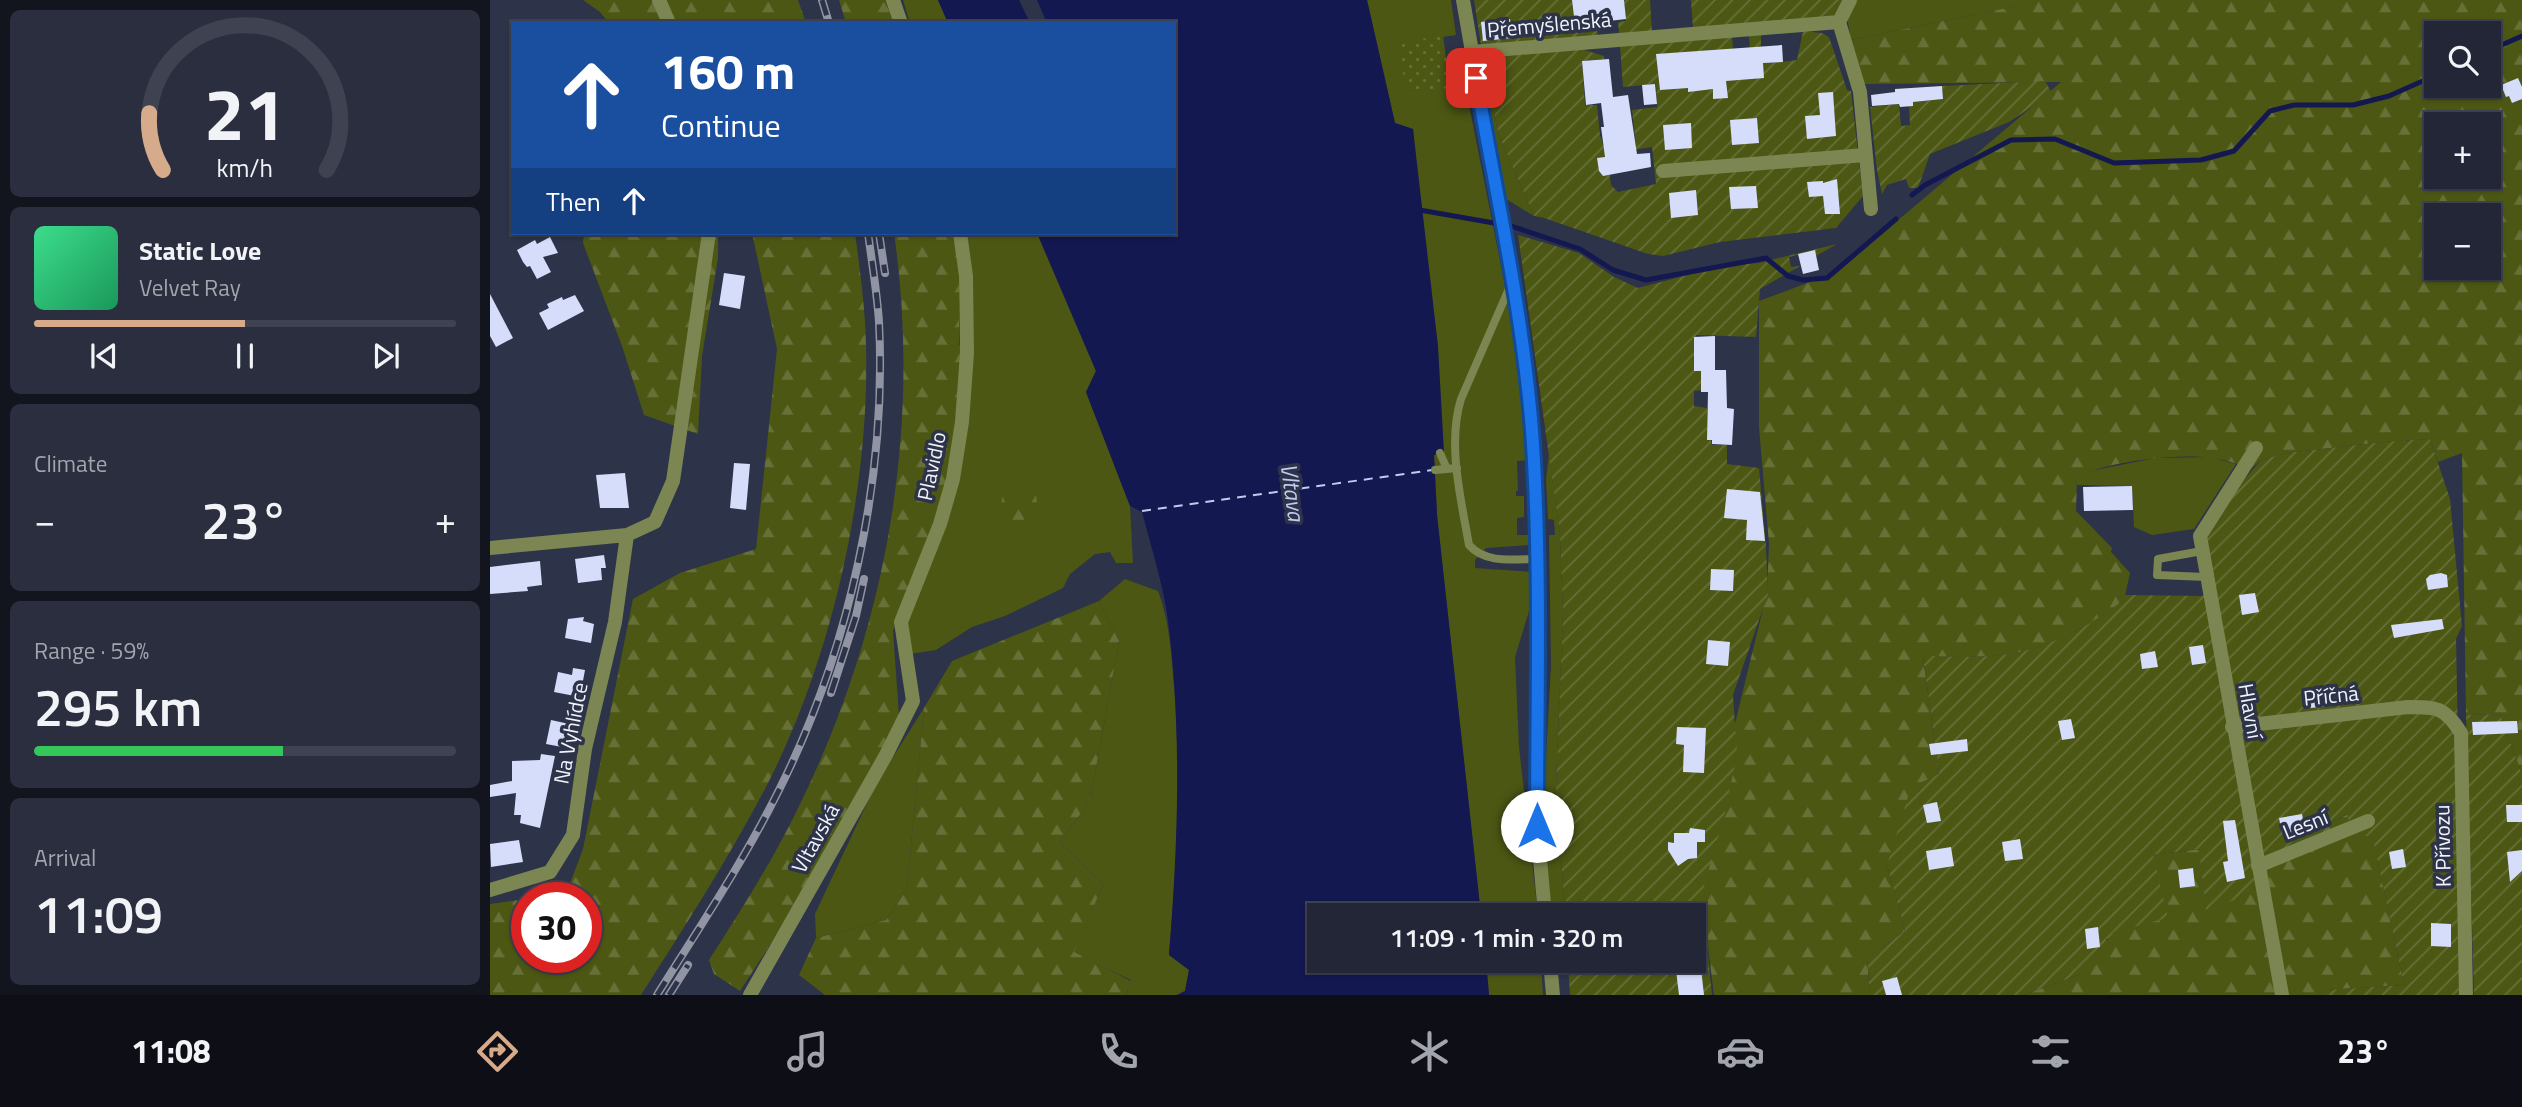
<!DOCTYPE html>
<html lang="en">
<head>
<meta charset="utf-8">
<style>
  :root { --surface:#222636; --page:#2a2e3e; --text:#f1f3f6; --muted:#a2a5ad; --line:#3f4351; --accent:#d6ab8b }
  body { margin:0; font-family:"Titillium Web",sans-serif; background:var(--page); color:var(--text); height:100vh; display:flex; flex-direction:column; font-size:26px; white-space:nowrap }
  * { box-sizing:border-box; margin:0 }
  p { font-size:23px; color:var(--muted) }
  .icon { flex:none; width:38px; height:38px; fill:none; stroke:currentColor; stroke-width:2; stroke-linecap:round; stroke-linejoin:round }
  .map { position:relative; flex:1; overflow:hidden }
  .details { display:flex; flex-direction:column; gap:10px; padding:10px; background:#13151e; width:490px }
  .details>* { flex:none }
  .hud { position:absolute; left:21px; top:21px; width:665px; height:214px; border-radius:0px; box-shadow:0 2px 5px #0004,0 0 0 2px var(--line); background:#1a4fa0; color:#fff; overflow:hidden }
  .buttons { position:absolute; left:1934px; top:21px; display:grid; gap:14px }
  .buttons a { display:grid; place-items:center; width:77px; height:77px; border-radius:0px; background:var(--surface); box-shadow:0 2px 5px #0004,0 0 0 2px var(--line); font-size:35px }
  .speed { position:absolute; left:21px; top:882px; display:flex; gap:14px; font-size:35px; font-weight:700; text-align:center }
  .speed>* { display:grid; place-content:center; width:91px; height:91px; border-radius:50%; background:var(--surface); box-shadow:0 2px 5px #0004,0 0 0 2px var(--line); line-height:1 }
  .speed .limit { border:10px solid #d22; background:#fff; color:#111 }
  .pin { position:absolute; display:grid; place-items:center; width:60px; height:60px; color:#fff; margin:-30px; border-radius:14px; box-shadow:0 4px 10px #0006 }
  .me { position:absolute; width:77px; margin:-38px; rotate:0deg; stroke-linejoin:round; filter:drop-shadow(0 0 5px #0008) }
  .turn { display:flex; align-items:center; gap:24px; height:147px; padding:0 35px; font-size:32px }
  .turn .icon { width:91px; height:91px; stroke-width:2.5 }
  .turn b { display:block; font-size:49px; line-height:60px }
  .then { display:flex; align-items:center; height:66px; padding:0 35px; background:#0003; gap:14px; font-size:26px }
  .big { font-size:52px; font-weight:600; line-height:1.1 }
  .details .widget { flex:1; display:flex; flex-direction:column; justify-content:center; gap:10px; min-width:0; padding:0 24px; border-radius:10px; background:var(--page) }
  .details .dial { align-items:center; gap:0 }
  .dial svg { height:182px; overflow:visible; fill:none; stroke:var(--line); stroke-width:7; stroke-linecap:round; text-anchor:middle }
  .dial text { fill:var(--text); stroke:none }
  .song { display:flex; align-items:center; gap:21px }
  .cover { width:84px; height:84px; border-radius:10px; background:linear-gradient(135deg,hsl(150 70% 55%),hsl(150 70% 35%)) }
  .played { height:7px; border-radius:4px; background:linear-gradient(90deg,var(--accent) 50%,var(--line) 50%) }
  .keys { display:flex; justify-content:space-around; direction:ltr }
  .heat { display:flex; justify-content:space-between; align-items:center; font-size:38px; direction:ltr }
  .charge { height:10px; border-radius:5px; background:linear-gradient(90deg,#34c759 59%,var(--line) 0) }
  .trip { position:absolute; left:817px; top:903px; width:399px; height:70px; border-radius:0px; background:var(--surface); box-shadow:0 2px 5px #0004,0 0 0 2px var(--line); font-weight:600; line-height:70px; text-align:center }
  .tabs { display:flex; height:112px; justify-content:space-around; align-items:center; background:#0e0f16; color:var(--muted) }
  .tabs .icon { width:49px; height:49px }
  .tabs .active { color:var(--accent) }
  .tabs b { font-size:32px; color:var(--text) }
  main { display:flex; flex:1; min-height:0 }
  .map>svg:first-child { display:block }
</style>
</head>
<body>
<main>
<section class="details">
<div class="widget dial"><svg viewBox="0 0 100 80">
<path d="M14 69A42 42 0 1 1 86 69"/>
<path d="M14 69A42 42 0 0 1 8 44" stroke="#d6ab8b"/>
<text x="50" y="56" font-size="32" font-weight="700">21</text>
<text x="50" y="72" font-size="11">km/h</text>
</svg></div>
<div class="widget">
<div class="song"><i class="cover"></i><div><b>Static Love</b><p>Velvet Ray</p></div></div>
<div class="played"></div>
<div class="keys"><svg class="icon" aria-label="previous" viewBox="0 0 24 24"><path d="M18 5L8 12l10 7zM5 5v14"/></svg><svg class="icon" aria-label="pause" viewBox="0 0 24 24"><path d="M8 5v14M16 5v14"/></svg><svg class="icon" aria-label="next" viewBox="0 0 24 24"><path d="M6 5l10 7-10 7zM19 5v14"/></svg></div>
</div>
<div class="widget"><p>Climate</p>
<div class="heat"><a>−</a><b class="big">23°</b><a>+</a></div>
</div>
<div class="widget"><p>Range · 59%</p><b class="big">295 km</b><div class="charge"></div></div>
<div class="widget"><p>Arrival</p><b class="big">11:09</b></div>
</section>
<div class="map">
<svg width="2032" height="995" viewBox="0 0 2032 995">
  <defs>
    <pattern id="forest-firs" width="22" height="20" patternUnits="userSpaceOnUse" patternTransform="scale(1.75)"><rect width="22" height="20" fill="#4c5714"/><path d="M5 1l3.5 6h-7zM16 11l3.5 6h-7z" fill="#667037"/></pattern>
    <pattern id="park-dots" width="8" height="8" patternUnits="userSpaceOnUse" patternTransform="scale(1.75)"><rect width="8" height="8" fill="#4c5714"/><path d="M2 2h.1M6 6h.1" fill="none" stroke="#667037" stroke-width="1.8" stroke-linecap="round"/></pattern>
    <pattern id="garden-furrows" width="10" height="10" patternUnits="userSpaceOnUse" patternTransform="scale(1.75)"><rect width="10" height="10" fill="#4c5714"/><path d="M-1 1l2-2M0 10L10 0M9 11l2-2" fill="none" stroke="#667037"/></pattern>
  </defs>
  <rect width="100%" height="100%" fill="#2d3348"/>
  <path fill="#4c5714" d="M413 0H448L458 23H420Z
    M877 0H961L966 35 953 37 957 73 972 70 1029 356 1038 460 1027 461 1028 491H1026V496H1034V517L1027 518V535H1039V545L996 548 985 560V568L1042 572 1043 598 1025 657 1029 747 1048 915H991L947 515 944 454 953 453 923 129 905 123Z
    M1365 0H1535L1537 4 1361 40 1357 17Z
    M994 58 1008 133 1044 216 1016 199 1003 145 989 60Z
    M477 233H547L606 371 596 392 640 506 643 563H626L620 552 605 554 580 574 573 588 515 616 482 627 446 650 420 654 417 622 472 461Z
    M1059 454 1070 535 1073 613 1065 809 1068 811 1075 915H1059L1053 812 1061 666 1059 535H1065L1064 520 1058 519 1056 480Z
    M1720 457 1746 464 1704 529 1662 535 1644 527 1642 486 1587 485V477L1595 472 1665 458Z
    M635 579 668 591C680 624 681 651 684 686 691 775 687 866 679 955L699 970 695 991 687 995H636L641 980 583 953 613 885 570 842 600 801 629 641 609 601Z
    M434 708 417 889 396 920 326 938 325 914 386 784Z
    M996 961H1051L1053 995H999Z"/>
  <path fill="url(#forest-firs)" fill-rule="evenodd" d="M93 0H308L316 23H119L110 12Z
    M349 0H398L407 23H356Z
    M1535 0H2032V775L2010 714 1976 715 1972 453 1948 462 1940 439 1893 442 1796 453 1771 460 1762 468C1749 465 1734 459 1720 458 1687 453 1616 462 1587 477L1586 511 1622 548 1621 552 1640 573 1634 600C1603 624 1565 645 1526 653 1496 659 1463 656 1433 657L1449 774 1397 865 1415 931 1377 958 1380 995H1224L1211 892 1234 769 1277 592 1279 544 1269 427V301L1347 272 1571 82 1374 84 1361 40 1536 4ZM1946 33H1998V86H1946ZM1946 124H1998V177H1946ZM1946 215H1998V268H1946Z
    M94 233H228V258L212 356 208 434 154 415 132 346 93 243Z
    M262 233H365C369 263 373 292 375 322 384 472 345 653 277 785 239 858 195 926 151 995H0V904L37 899V957H96V898H50L76 894 93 849 143 599 190 573 266 549 287 349Z
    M404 233H465L469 257V345L473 347 464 450 452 500 403 631 409 716 375 783 314 893 250 991 224 974 219 960C252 909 286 855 312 800 397 625 432 426 404 233Z
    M523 487 545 492C550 511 547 520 529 529L517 525 511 509 512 497Z
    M609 601 629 641 600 801 570 842 613 885 584 952 641 981 636 995H335L309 975 326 938 396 920 417 889 434 708 462 661Z
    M1858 814 1869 836 1882 834 1914 985 1835 990 1830 995H1534L1591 974 1623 932 1662 855 1710 849 1716 909 1756 842 1819 834Z"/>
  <path fill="url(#park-dots)" d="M953 36 960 88 916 94 909 42Z"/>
  <path fill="url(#garden-furrows)" d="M984 0H1082L1085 25 1106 23 1108 36 991 45Z
    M1134 0H1160L1162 31 1129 34 1128 22 1136 21Z
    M1201 0H1356L1345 16 1203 28Z
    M1313 31 1332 33 1339 37 1357 90 1361 91 1373 196 1346 228 1230 242 1173 256 1158 254 1054 218 1044 216 1008 133 994 58 1091 49 1114 56V59L1092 61 1095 105H1107L1110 135 1117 156 1121 185 1128 192 1166 184 1162 147 1123 153 1121 150 1146 146 1142 110 1167 107 1166 84 1133 87 1130 46 1242 36 1243 49 1261 71 1259 35 1271 34V47L1281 63 1307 60Z
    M1555 81 1562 93 1519 122 1440 154 1428 188H1419L1416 179 1397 185 1392 194 1387 170 1380 107 1409 104 1411 126 1420 125 1419 106 1423 102 1453 99 1452 86Z
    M1028 235 1089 253 1124 277 1148 288 1228 267 1268 263 1347 244 1326 256 1324 251 1299 257 1301 267 1310 266 1270 289 1266 337 1206 335 1205 369 1212 370V390L1204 391V406L1217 408V440H1221L1222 445H1237V464L1269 468 1276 547 1278 594 1243 695 1247 754 1234 817 1212 893 1222 995H1080L1078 961H1204V915H1075L1068 811 1065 809 1073 613 1070 535Z
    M1940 439 1960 499 1972 626 1966 639 1973 995H1830L1835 990 1914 985 1882 835 1863 838 1857 814 1776 859 1757 843 1767 892 1716 910 1709 849 1663 855 1678 918 1623 932 1624 937 1616 939 1619 952 1591 974 1534 995H1380L1377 958 1415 931 1397 865 1421 787 1449 774 1433 656C1463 656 1496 659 1526 653 1564 645 1603 624 1634 600V595L1712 596 1723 589 1716 539 1752 482 1771 460 1796 453 1893 442Z
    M2010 714 2032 775V995H1984L1976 715Z"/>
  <path fill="#131851" d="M448 0H529L540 23H458Z
    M547 0H877L905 123 923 129 948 346 954 453 944 455 947 515 991 915H830V961H996L999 995H687L695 991 699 970 679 955C688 844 692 731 678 620 673 584 661 547 652 512L640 506 596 392 606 371 547 233H684V23H557Z"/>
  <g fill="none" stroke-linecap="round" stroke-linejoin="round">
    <path stroke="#131851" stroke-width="5" d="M1998 51 2032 36
      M1422 195 1435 185 1521 140 1565 139 1624 163 1711 160 1744 151 1780 111 1804 105H1863L1899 96 1946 75
      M924 209 1021 226 1090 249 1123 270 1156 280 1276 258 1298 276 1313 280 1337 278 1406 219"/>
    <path stroke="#c1cbf0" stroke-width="2" stroke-dasharray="9 7" stroke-linecap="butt" d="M652 511 942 470"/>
  </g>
  <path fill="#d5ddfa" d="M1082 0H1134L1136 19 1085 25Z
    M1020 19 1022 38 993 41 991 22Z
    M1292 45 1293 62 1273 63 1274 78 1236 81 1238 98 1223 99V89L1198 92V88L1170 90 1166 54Z
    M1119 59 1123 97 1138 95 1147 154 1160 153 1161 167 1113 176 1109 171 1107 158 1115 157 1111 127H1114L1111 103 1096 105 1092 61Z
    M2028 78 2032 87V99L2022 103 2019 96 2016 97 2011 85Z
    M1165 84 1167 104 1154 105 1152 85Z
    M1452 86 1453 99 1423 102V106L1410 107 1409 104 1382 106 1381 95 1405 92V89Z
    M1343 92 1346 136 1317 139 1315 116 1330 115 1328 93Z
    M1267 118 1269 143 1242 145 1240 120Z
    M1201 123 1202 148 1175 150 1173 125Z
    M1347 179 1350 214H1335L1333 196 1319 197 1317 182 1333 181V183Z
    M1266 186 1268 208 1241 209 1239 187Z
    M1206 190 1208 215 1181 218 1179 193Z
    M60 237 68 253 53 257 61 272 47 279 40 266 37 267 33 262 27 250 45 240 47 244Z
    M1325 250 1329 270 1313 274 1308 254Z
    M234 273 255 276 250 309 229 305Z
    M0 294 23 338 6 347 0 336Z
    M85 295 94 311 58 330 49 313 59 308 57 304 72 297 73 300Z
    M1225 336V370H1236L1237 408 1244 409 1242 445 1222 444V440H1217L1218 392H1211V371H1204V337Z
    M244 463 260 464 256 510 240 508Z
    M135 473 139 508H110L106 475Z
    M1642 486 1643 510 1594 511 1593 487Z
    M1237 489 1270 492 1275 541 1256 540 1257 520 1234 518Z
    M114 555 116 568H111L112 580 88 583 85 559Z
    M50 561 52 585 37 587 38 591 0 594V567Z
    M1221 569 1244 570 1243 591 1220 590Z
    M1951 573 1957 575 1958 587 1938 590 1936 579 1940 575Z
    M1765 593 1769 612 1752 615 1749 595Z
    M94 617 93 621 104 624 101 643 75 638 78 619Z
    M1952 619 1954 629 1904 638 1901 625Z
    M1218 640 1240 642 1238 666 1216 664Z
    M1713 645 1716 663 1702 665 1699 647Z
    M1665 651 1668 667 1652 669 1650 654Z
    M83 668 95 670 90 697 64 692 68 672 82 675Z
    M1837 690 1839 706 1820 708 1819 691Z
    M1581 719 1585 738 1572 740 1568 721Z
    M61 720 84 725 83 728 88 735 77 743H73L72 747 56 744Z
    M2027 721 2028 733 1983 735 1982 722Z
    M1187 727 1216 728 1214 773 1193 772 1194 745 1186 744Z
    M1477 739 1478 751 1441 755 1439 744Z
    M51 754 65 756 50 828 30 823 31 815H24L26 793 0 797V785L22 781V761L50 760Z
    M1447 802 1451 821 1437 823 1433 805Z
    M2016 805H2032V822H2017Z
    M1812 814 1815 830 1792 834 1789 818Z
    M1745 820 1755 878 1737 882 1733 862 1738 861 1733 821Z
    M1200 828 1215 830V842H1207V858L1198 859 1188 866 1178 850V842L1184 843V833H1199Z
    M1530 839 1533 859 1515 861 1512 842Z
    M29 840 33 862 1 867 0 844Z
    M1461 847 1464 866 1439 870 1436 851Z
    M1913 849 1916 867 1902 869 1899 852Z
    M2032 850V871L2020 882 2017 852Z
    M1703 868 1705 886 1690 888 1688 870Z
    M1941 923 1961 924V947L1941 946Z
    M1608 927 1610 947 1597 949 1595 929Z
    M1211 968 1214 995H1189L1186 970Z
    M1407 977 1412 995H1396L1392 981Z"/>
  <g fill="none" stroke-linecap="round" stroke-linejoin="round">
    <path stroke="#7b8652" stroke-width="8" d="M1021 284 971 399C957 444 971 499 979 545 996 564 1023 559 1047 559
      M950 453 957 469
      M945 470 967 468
      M1712 551 1668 559 1667 575 1716 577"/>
    <path stroke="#7b8652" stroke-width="14" d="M169 0 179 23
      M403 0 411 23
      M973 0 1022 281 1034 359 1042 443 1047 559V826L1055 915
      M1360 0 1349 22 1370 92 1381 209
      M982 52 1349 22
      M1173 171 1375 155
      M1766 448 1710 536 1792 995
      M0 548 137 535 165 522 183 481 219 233
      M1742 727 1918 707C1947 707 1955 707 1971 733L1976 995
      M1768 866 1878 821
      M0 890 60 872 83 835 95 749 125 622 137 535
      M1060 961 1063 995
      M260 995 396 755 423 701 411 622 450 524 463 479 472 422 477 353 476 276 470 233"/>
    <defs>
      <path id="rail" d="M332 0 339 23
        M389 233 395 273
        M341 693 366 616 374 579
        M167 995C209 928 254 861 289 790 359 651 397 478 389 322 387 292 382 263 378 233
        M179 995 198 965"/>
    </defs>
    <use href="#rail" stroke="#9094a3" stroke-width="8"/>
    <use href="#rail" stroke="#2d3348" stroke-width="5" stroke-dasharray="16" stroke-linecap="butt"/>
  </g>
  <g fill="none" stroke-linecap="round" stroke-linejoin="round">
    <defs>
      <path id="route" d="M986 78C1007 200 1035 322 1043 445 1051 572 1047 699 1047 826"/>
    </defs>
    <use href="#route" stroke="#114b97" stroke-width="18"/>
    <use href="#route" stroke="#1a73e8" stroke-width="12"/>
  </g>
  <g text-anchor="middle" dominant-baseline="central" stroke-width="7" stroke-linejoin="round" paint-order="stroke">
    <g font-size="21" fill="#f2f4fd" stroke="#2d3348">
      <text transform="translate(1059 24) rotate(-5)">Přemyšlenská</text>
      <text transform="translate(441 466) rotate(-78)">Plavidlo</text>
      <text transform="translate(1841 695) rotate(-6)">Příčná</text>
      <text transform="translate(1761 711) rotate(80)">Hlavní</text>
      <text transform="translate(80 733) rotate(-79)">Na Vyhlídce</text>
      <text transform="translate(1815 824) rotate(-22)">Lesní</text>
      <text transform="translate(325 838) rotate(-61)">Vltavská</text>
      <text transform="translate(1952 846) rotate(-91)">K Přívozu</text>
    </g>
    <g font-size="23" font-style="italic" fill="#c1cbf0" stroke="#2d3348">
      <text transform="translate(803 492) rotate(82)">Vltava</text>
    </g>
  </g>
</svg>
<div class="buttons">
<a><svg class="icon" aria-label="search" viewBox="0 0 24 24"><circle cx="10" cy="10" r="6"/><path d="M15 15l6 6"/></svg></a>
<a>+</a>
<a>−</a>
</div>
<div class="speed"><div class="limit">30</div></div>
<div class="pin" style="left:986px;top:78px;background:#d93025"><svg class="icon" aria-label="arrive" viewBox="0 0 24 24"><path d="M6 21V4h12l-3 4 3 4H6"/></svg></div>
<svg class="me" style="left:1047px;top:826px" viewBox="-20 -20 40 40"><circle r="19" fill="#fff"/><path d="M0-13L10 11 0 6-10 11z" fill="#1a73e8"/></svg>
<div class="trip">11:09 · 1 min · 320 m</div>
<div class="hud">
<div class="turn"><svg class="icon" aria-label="ahead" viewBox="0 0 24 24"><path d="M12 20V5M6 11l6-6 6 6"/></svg><div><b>160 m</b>Continue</div></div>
<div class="then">Then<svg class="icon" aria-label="ahead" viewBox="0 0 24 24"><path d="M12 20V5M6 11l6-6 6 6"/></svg></div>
</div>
</div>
</main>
<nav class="tabs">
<b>11:08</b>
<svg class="icon active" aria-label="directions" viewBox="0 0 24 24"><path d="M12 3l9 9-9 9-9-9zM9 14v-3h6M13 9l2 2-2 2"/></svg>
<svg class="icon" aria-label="music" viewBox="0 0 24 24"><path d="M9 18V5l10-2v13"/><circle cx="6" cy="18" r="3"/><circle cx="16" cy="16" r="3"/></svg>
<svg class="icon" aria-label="phone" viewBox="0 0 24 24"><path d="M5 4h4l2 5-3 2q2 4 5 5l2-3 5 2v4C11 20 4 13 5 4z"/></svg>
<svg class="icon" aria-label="climate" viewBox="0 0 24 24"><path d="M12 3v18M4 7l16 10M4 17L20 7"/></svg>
<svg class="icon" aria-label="car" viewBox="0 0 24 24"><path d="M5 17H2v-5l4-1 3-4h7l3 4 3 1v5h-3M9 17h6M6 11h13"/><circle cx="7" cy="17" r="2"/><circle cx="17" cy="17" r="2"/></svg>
<svg class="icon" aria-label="filters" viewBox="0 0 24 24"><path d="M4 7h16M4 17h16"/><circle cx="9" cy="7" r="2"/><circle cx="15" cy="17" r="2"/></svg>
<b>23°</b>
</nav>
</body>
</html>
